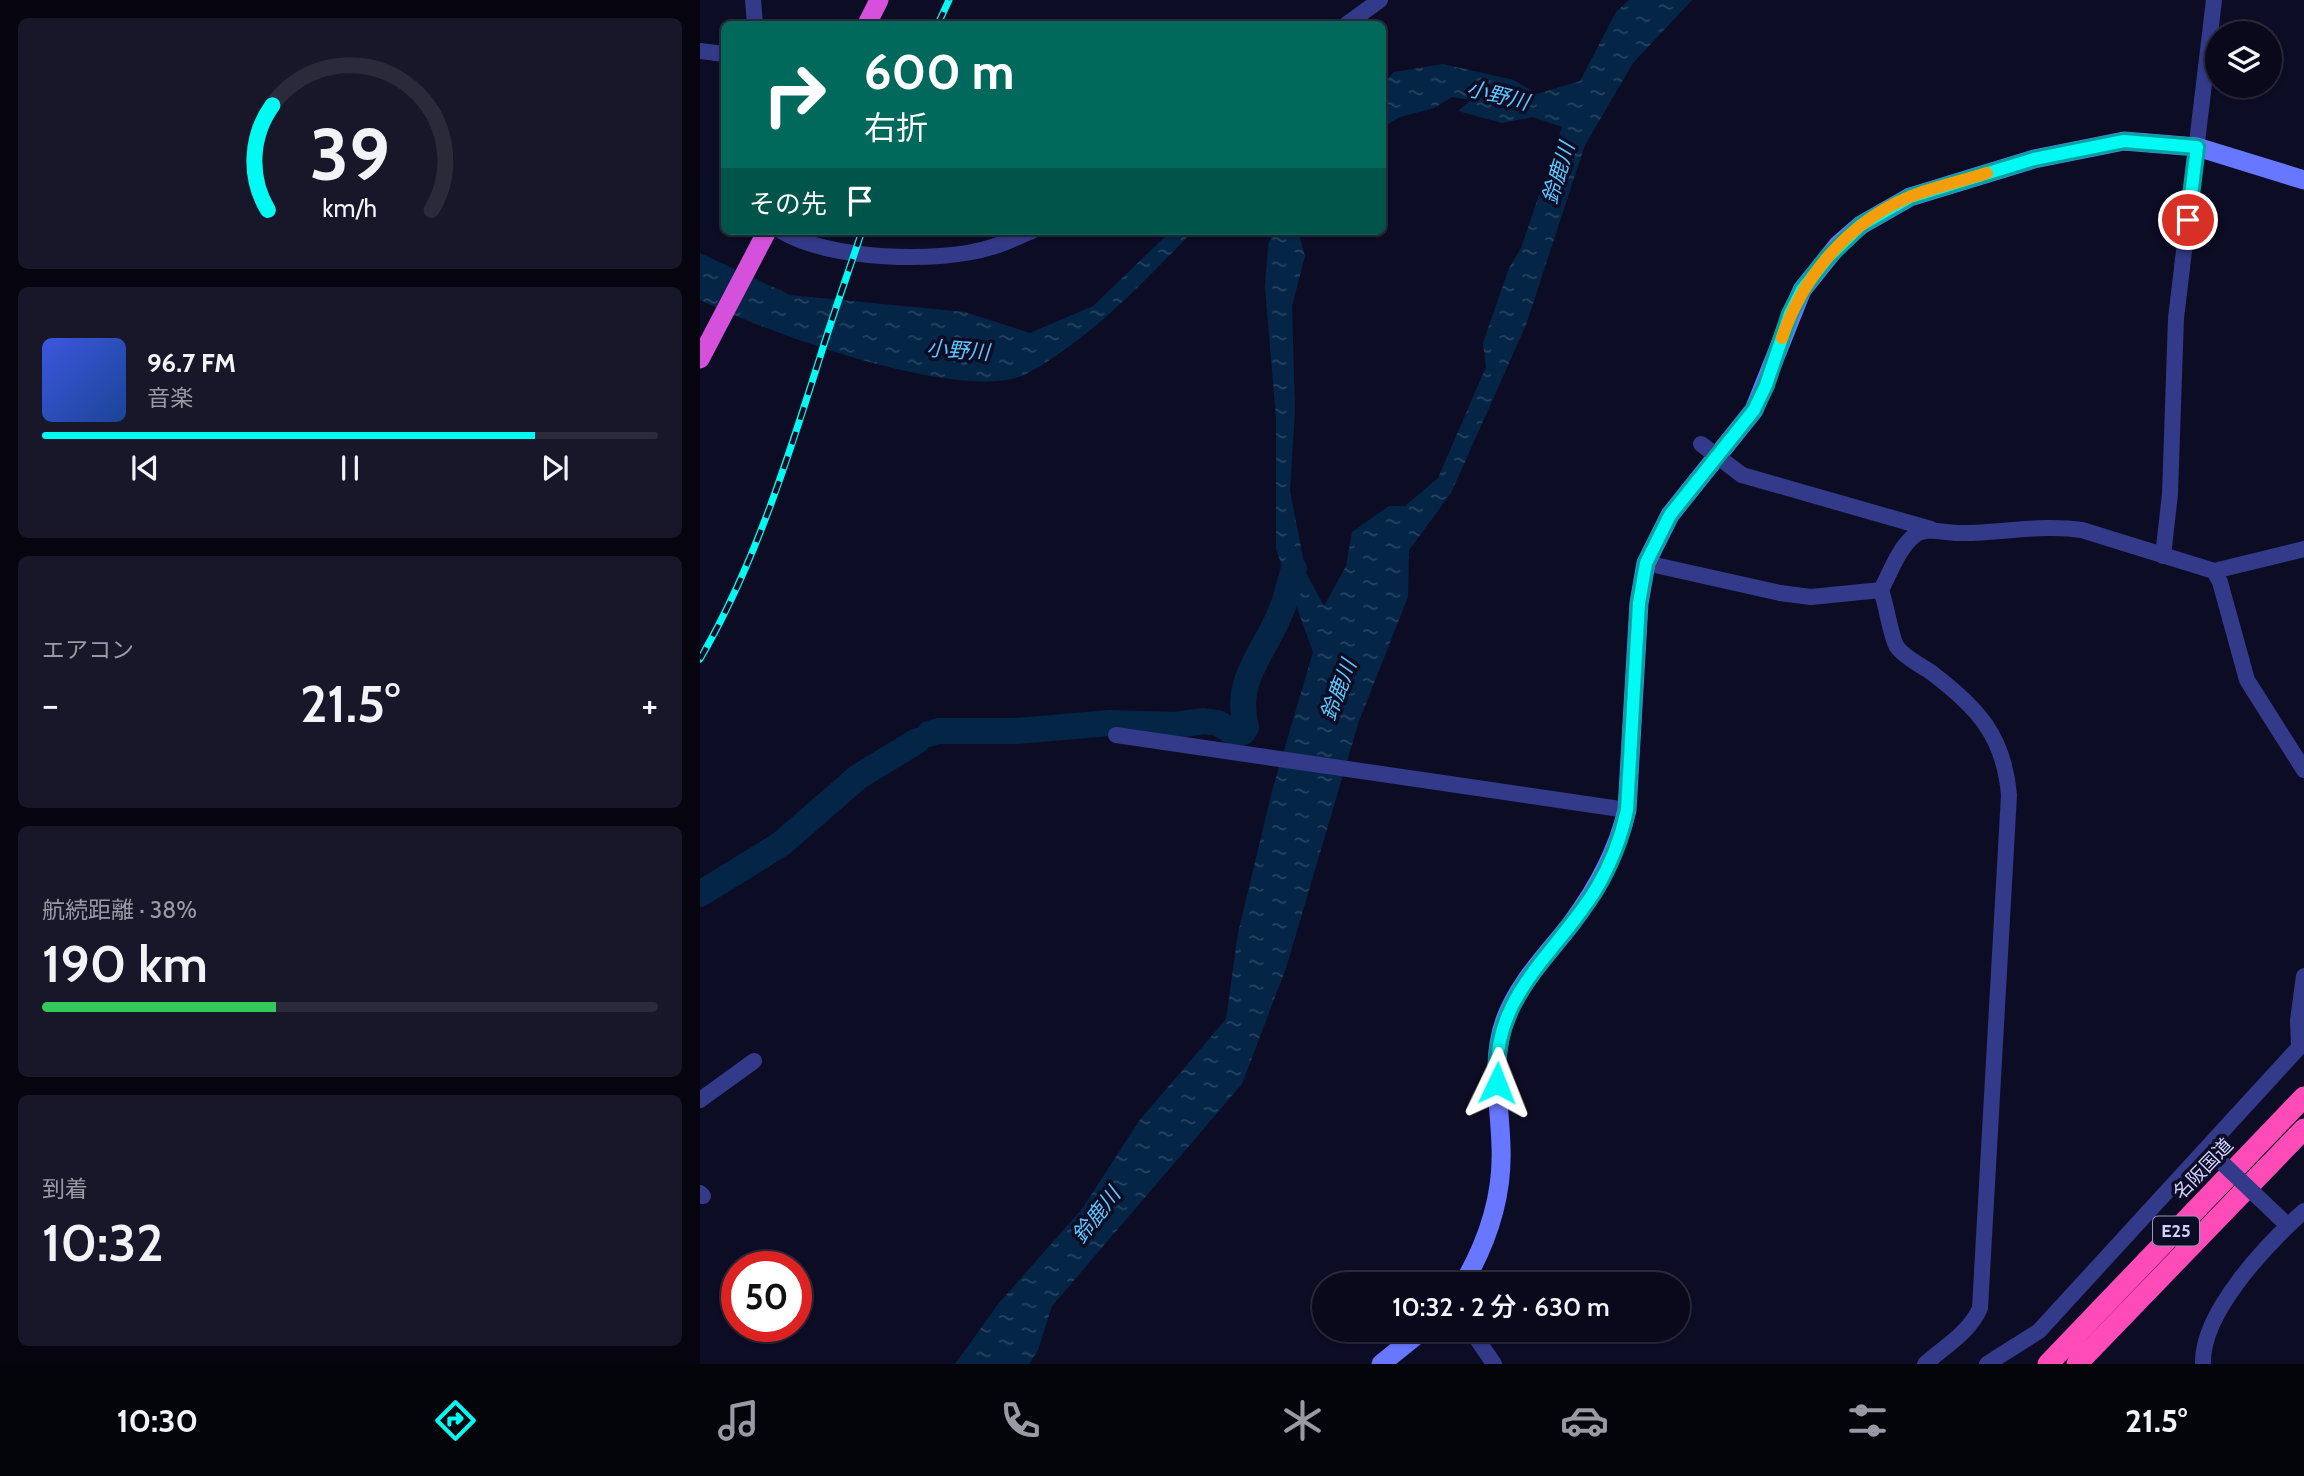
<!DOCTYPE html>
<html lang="ja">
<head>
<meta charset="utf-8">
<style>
  :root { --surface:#0a091c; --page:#181729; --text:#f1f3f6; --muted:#999aa3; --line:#2a2a3b; --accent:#00fbf4 }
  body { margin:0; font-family:Cabin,"Noto Sans JP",sans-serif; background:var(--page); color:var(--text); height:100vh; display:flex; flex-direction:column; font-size:26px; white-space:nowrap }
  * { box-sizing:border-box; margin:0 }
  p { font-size:23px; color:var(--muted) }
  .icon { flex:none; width:38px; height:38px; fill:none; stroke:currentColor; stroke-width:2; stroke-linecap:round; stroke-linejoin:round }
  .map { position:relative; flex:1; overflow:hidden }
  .drawer { display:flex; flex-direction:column; gap:18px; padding:18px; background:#06050f; width:700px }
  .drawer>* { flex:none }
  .banner { position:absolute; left:21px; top:21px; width:665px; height:214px; border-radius:10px; box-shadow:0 2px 5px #0004,0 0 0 2px var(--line); background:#00695c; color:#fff; overflow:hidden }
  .buttons { position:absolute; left:1505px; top:21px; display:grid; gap:14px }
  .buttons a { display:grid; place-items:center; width:77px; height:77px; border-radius:50%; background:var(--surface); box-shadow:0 2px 5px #0004,0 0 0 2px var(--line); font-size:35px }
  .speed { position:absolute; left:21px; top:1251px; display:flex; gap:14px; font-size:35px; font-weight:700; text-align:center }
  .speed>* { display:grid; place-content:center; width:91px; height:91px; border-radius:50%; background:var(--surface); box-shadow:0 2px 5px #0004,0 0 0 2px var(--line); line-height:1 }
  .speed .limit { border:10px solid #d22; background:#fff; color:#111 }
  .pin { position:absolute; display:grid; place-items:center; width:60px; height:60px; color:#fff; margin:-30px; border:4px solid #fff; border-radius:50%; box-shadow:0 2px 7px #0007 }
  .me { position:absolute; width:77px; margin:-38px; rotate:2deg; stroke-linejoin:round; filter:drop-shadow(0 0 5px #0008) }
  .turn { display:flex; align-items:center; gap:24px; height:147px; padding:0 28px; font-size:32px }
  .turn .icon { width:91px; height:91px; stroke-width:2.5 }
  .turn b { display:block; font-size:49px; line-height:60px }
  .then { display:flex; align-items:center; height:66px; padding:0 28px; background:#0003; gap:14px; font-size:26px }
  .big { font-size:52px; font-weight:600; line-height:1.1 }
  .drawer .widget { flex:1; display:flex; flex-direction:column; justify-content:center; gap:10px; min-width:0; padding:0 24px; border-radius:10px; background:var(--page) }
  .drawer .dial { align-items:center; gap:0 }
  .dial svg { height:182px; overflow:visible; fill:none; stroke:var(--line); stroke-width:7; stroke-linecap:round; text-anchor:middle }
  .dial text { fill:var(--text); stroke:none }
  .song { display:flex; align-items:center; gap:21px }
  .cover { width:84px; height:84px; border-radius:10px; background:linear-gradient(135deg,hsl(230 70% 55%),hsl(220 70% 35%)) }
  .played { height:7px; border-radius:4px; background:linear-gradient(90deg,var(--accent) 80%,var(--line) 80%) }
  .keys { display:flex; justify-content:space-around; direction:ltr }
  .heat { display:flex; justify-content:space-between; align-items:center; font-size:38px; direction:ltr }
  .charge { height:10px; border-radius:5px; background:linear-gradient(90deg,#34c759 38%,var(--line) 0) }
  .trip { position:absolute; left:612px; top:1272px; width:378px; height:70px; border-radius:35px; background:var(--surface); box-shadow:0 2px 5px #0004,0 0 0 2px var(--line); font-weight:600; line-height:70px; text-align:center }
  .tab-bar { display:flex; height:112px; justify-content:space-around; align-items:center; background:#04040b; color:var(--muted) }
  .tab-bar .icon { width:49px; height:49px }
  .tab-bar .selected { color:var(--accent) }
  .tab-bar b { font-size:32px; color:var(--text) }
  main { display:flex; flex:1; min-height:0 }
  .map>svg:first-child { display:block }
</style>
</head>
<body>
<main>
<section class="drawer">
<div class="widget dial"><svg viewBox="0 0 100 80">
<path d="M14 69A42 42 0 1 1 86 69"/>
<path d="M14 69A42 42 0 0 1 16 23" stroke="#00fbf4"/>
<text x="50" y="56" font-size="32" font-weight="700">39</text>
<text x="50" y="72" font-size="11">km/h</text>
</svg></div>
<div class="widget">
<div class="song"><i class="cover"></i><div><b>96.7 FM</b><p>音楽</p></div></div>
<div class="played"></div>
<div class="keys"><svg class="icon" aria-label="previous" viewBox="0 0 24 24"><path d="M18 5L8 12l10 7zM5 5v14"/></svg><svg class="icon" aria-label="pause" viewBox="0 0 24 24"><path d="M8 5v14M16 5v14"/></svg><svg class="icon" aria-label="next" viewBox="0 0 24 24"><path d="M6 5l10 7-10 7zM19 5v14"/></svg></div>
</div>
<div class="widget"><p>エアコン</p>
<div class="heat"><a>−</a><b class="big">21.5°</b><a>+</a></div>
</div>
<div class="widget"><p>航続距離 · 38%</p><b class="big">190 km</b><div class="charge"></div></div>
<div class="widget"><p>到着</p><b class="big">10:32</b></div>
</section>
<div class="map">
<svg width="1604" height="1364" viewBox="0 0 1604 1364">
  <defs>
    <pattern id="water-ripples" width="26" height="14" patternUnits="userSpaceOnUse" patternTransform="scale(1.75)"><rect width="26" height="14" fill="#042546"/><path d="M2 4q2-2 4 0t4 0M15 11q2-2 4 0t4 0" fill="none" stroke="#284462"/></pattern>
  </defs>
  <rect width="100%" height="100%" fill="#0d0c25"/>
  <path fill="url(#water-ripples)" d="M929 0H992L933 63 885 145 826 325 751 493 709 550 708 597 659 721 586 968 542 1084 352 1306 338 1350 329 1364H255L299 1303 382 1209 439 1121 526 1019 538 933 572 791 613 652 576 549V418L565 287 568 245 574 231H598L605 256 592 306 595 410 590 491 606 573 624 606 646 566 652 532 689 506H705L738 478 786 367 783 343 809 268 821 248 862 127 833 117 802 123 758 111 771 100 752 97 734 108 700 117 683 127V84L694 72 743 64 814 80 837 94 880 81 916 12Z
    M471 231H493C445 281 390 339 328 373 266 407 62 330 0 300V253L90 295 265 312 330 333 393 306Z"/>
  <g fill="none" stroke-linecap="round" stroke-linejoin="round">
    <path stroke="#042546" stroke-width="26" d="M229 734 238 731H317L410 723 475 725 504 721 518 723 534 733 543 732 546 727C533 679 566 651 581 611 587 598 589 583 594 569
      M0 894 81 844 158 777 217 741"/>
    <path stroke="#323a89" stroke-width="16" d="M53 0 55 24
      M647 24 680 0
      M0 51 24 54
      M81 231C128 260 239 264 292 247 306 243 319 236 332 231
      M1042 475 1231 529
      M1463 556 1470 494 1476 318 1514 0
      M946 563 1080 593 1111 597 1181 590
      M1514 571 1520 582 1547 680 1604 770
      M416 735 927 810
      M1599 1047 1598 1020 1604 976
      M0 1100 54 1061
      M0 1193 3 1196
      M771 1330 794 1364
      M1225 1364C1244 1347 1270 1332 1280 1308L1309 795C1304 736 1278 708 1232 673 1222 666 1204 657 1197 647 1191 638 1186 603 1181 590 1190 573 1199 547 1215 535 1227 526 1249 534 1263 533 1303 533 1342 524 1382 530L1514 571 1604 549
      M1287 1364 1339 1331 1604 1042
      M1503 1364C1501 1313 1567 1244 1604 1211"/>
    <path stroke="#6777ff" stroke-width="19" d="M763 1284C787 1243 803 1196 801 1147 800 1105 790 1061 805 1020 819 982 847 955 871 924 897 889 917 853 927 810L939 603 946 563 970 515 1054 410 1102 290 1138 245 1161 225 1210 197 1334 159 1424 141 1497 147 1604 180
      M681 1364 723 1330"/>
    <path stroke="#d551dc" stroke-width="19" d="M167 24 179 0
      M0 359 67 231"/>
    <path stroke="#ff4bb8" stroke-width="21" d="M1348 1364 1604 1097
      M1377 1364 1604 1129"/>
    <defs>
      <path id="rail" d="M238 24 249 0
        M0 659C55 564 87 461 120 357 133 315 148 273 162 231"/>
    </defs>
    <use href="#rail" stroke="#00fbf4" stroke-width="7"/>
    <use href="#rail" stroke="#0d0c25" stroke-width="4.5" stroke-dasharray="13" stroke-linecap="butt"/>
    <path stroke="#323a89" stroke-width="16" d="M1001 444 1042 475
      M1516 1157 1582 1220"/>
  </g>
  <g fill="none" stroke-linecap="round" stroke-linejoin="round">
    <defs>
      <path id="route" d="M797 1083C791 995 855 956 896 889 911 864 921 838 927 810L939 603 946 563 970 515 1054 410 1066 385 1090 314 1102 290 1128 257 1161 225 1210 197 1334 159 1424 141 1497 147 1488 220"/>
    </defs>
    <use href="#route" stroke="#00a39f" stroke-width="18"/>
    <use href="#route" stroke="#00fbf4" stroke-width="12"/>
    <path stroke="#f59e0b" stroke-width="12" d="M1082 338C1103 276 1148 223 1209 197 1234 187 1262 181 1287 173"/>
  </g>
  <g text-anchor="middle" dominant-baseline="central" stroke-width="7" stroke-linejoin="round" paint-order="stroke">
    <rect fill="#0d0c25" stroke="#9696be" stroke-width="2" x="1453" y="1216.5" width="46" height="29" rx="5"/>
    <g font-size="18" font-weight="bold" fill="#d0d1ff">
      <text x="1476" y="1231">E25</text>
    </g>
    <g font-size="19" fill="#d0d1ff" stroke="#0d0c25">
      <text transform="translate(1503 1169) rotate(-46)">名阪国道</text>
    </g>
    <g font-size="21" font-style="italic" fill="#5ec9ff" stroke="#0d0c25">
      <text transform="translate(798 95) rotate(14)">小野川</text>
      <text transform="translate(858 173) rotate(-73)">鈴鹿川</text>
      <text transform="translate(258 350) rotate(4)">小野川</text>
      <text transform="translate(638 690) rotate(-69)">鈴鹿川</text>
      <text transform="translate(396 1215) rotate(-52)">鈴鹿川</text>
    </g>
  </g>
</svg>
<div class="buttons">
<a><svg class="icon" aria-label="layers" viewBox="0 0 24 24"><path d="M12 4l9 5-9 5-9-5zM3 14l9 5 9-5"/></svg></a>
</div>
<div class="speed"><div class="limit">50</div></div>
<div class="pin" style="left:1488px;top:220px;background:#d93025"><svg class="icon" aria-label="arrive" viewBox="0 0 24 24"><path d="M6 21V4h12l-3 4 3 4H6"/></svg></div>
<svg class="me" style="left:797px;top:1083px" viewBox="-20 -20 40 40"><path d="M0-17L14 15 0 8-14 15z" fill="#00fbf4" stroke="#fff" stroke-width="4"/></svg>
<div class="trip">10:32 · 2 分 · 630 m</div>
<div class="banner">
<div class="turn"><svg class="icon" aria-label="right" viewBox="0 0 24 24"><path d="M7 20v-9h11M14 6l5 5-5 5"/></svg><div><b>600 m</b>右折</div></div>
<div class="then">その先<svg class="icon" aria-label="arrive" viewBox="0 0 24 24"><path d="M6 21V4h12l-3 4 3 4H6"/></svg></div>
</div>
</div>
</main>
<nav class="tab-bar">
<b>10:30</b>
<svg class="icon selected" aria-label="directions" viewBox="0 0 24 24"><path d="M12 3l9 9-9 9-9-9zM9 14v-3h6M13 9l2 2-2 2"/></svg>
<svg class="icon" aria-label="music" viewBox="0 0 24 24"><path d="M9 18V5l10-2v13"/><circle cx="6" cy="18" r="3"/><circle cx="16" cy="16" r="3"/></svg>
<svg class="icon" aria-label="phone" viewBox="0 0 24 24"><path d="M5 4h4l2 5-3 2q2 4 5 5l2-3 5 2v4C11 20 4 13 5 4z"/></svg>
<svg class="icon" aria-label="climate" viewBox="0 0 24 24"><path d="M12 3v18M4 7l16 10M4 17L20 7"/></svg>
<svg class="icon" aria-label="car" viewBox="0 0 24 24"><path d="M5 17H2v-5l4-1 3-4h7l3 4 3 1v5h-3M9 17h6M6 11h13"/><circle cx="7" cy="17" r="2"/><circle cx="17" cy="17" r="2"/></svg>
<svg class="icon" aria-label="filters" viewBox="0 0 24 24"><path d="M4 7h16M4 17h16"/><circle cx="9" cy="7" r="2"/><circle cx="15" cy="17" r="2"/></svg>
<b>21.5°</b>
</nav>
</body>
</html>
